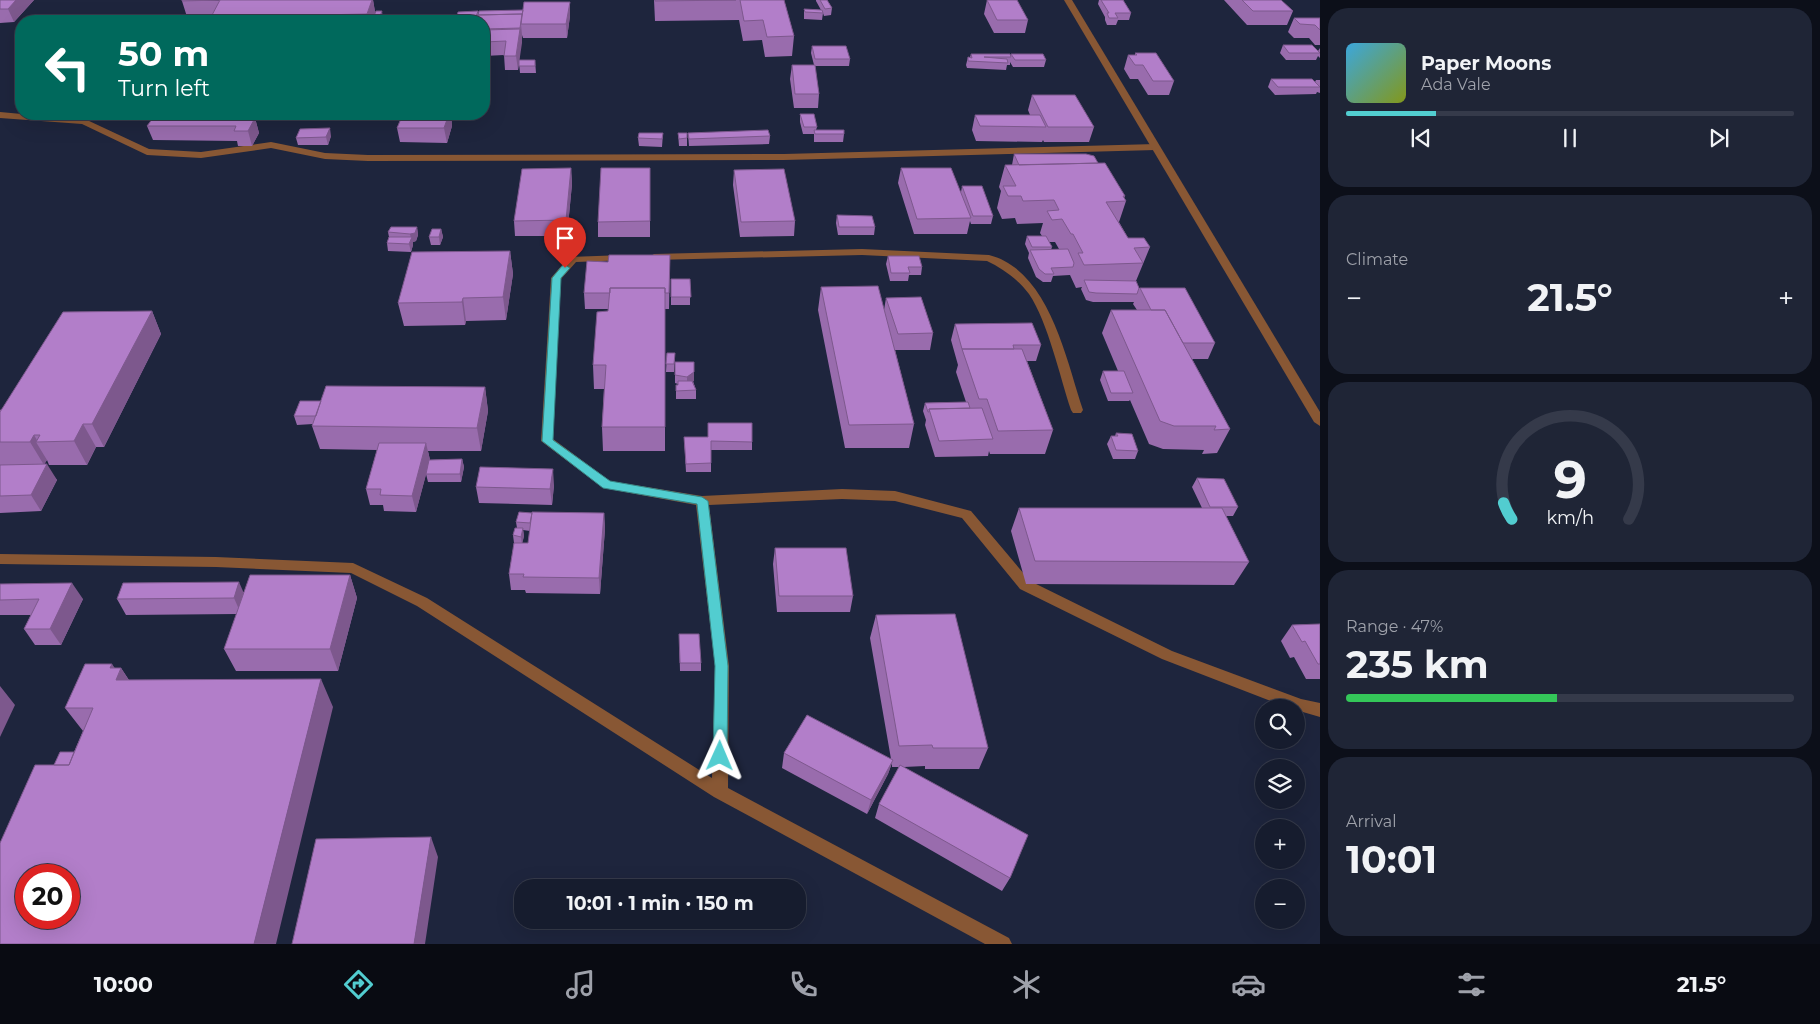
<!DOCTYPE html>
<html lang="en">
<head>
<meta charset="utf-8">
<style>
  :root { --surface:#161c2e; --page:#1f2536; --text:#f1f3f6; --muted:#9ea1aa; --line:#353a4a; --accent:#52cdd0 }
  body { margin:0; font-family:Montserrat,sans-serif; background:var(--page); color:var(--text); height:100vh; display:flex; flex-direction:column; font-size:19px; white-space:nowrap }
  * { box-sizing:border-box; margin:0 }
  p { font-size:16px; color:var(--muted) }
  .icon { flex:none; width:28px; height:28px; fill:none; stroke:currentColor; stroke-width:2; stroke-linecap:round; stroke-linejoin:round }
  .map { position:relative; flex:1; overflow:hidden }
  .panel { display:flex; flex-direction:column; gap:8px; padding:8px; background:#0c0f19; width:500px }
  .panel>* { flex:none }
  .hud { position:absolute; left:15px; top:15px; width:475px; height:105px; border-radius:20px; box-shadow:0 5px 20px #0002,0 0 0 1px var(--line); background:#00695c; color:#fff; overflow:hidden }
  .tools { position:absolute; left:1255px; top:699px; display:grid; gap:10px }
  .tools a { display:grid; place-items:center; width:50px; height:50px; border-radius:50%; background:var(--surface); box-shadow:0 5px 20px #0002,0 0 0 1px var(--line); font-size:25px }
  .speed { position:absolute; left:15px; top:864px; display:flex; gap:10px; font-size:25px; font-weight:700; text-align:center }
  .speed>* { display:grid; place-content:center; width:65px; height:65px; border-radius:50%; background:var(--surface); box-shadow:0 5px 20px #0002,0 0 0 1px var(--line); line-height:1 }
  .speed .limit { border:8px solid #d22; background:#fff; color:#111 }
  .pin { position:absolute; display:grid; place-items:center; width:42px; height:42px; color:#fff; margin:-51px -21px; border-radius:50% 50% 50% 0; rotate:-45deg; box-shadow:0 0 5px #0007 }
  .pin .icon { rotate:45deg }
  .me { position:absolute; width:55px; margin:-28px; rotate:1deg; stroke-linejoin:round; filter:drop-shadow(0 0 4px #0008) }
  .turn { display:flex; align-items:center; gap:18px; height:105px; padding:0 20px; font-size:22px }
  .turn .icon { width:65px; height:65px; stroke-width:2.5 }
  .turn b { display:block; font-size:35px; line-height:42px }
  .big { font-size:38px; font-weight:700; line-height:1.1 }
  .panel .tile { flex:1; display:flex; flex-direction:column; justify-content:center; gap:8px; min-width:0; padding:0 18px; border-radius:20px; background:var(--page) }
  .panel .dial { align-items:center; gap:0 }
  .dial svg { height:130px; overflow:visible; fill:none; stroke:var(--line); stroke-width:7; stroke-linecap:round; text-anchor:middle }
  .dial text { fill:var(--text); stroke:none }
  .song { display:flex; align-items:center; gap:15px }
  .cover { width:60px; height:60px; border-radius:8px; background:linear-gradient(135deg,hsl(200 70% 55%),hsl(70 70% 35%)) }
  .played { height:5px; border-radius:2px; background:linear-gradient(90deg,var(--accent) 20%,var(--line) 20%) }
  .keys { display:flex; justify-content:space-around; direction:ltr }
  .heat { display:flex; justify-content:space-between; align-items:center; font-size:28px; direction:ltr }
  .charge { height:8px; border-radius:4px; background:linear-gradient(90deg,#34c759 47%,var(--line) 0) }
  .trip { position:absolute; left:514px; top:879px; width:292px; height:50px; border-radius:20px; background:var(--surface); box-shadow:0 5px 20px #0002,0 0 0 1px var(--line); font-weight:700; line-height:50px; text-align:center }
  .dock { display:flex; height:80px; justify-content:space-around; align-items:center; background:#090b12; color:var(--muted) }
  .dock .icon { width:35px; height:35px }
  .dock .current { color:var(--accent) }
  .dock b { font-size:22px; color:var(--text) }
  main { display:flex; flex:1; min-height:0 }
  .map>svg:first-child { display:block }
</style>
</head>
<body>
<main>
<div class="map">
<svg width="1320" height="944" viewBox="0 0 1320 944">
  <rect width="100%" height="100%" fill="#1e253d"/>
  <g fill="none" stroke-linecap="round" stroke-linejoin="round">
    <path fill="#885734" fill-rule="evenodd" d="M0 112 87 120 149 149 201 152 271 142 325 153 368 155 784 154 1156 144 1160 147 1156 150 784 160 368 161 325 159 271 148 201 158 147 155 82 124 0 118Z
      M862 249 989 255C1049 270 1066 359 1083 410L1081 413H1073L1071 410C1060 377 1048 322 1029 294 1019 280 1002 268 987 261L862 255 654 260 649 257 654 254Z
      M624 255 629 258 628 260 576 262 561 279 553 439 610 481 702 496 842 489 895 491 971 511 1030 581 1172 651 1301 699 1320 703V717L1296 710V708H1289L1162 659 1020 589 962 518 895 501 842 499 709 505 729 666 728 788 1009 938 1012 944H985L714 797 417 606 351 573 216 567 0 564V554L216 557 353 563 427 598 712 778 715 666 696 505 603 488 541 441 551 278 569 257Z"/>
    <path fill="#885734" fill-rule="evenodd" d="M1064 0H1072L1320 412V426L1314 422Z"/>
  </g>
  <path fill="#996cad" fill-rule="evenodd" d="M0 0H34L14 22 0 23Z
    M373 0 375 12 383 18 382 21H212V20H188L182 1Z
    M654 0H784L794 36 792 56 765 57 762 40 743 41 739 20 655 21Z
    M816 0H827L832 8 831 15 824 16 823 13 822 20 804 19V9L821 10 816 1Z
    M987 0 1028 20 1025 33H994L984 14Z
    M1099 0H1123L1131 13 1129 20H1118L1116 25H1107L1105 20V17L1098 4Z
    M1224 0H1281L1293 11 1287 25H1247Z
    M570 2V16L567 38H523L522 35 519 60H535L536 73H520L519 62 518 70H505L504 55 484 56V21H456L478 11V15L523 10Z
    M1294 18H1320V45H1315L1309 38H1294L1288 32Z
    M1283 45 1318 51 1320 48V58L1318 56 1316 60H1286L1280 53Z
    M812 46 850 59 849 66H815L819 94 818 108H794L790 79 792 65H814L811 53Z
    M1135 53 1174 81 1169 95H1148L1138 79H1130L1124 69 1128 55H1135Z
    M971 54 1011 56V54L1046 60 1044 67H1013L1010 62V65H1007L1006 70 967 68 966 65 968 57H970Z
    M1271 79 1315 82 1316 80H1320V93L1317 92 1316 94 1275 95 1268 87Z
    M1032 95 1094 127 1089 142H1044L1043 140 1042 142 976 141 972 130 975 115H1030L1028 110Z
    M336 114H371L369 121H338Z
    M403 114H451L452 126 447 143 400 142 397 128Z
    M800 114 817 127 816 130 844 134 843 142H814V134H803L800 122Z
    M255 118 259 133 252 146H238L237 141 153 140 147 126Z
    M663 133 662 147 639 146 638 138Z
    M678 133 687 138V146H679Z
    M688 133 770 136 769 144 689 146Z
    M331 136 328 145H298L296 138Z
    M1014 154 1098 163 1125 196 1124 198 1126 201 1119 222 1128 238 1150 247 1136 281 1139 288H1140L1215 343 1208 359H1192L1230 429 1217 453 1202 454 1204 450 1163 449 1149 444 1130 400 1129 401H1108L1100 380 1103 371H1118L1102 333 1111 310H1137L1133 304 1134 302H1093L1086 300 1081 289 1082 287 1076 288 1070 275 1053 276 1051 282H1043L1036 277 1028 258 1029 253 1025 244 1027 236H1042L1040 233 1043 223 1017 224 1015 218 1002 219 997 208 1001 191 999 187 1005 165H1012ZM1049 242H1055L1059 249 1051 250 1052 247Z
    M571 168 572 184 567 236H515L514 221Z
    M650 168V237H598V222Z
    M901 168 961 192 962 186 993 216 991 224H971L970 221 967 234H914L898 183Z
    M734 170 795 221 794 236 740 237 733 185Z
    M837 215 875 227 874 235H838L836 223Z
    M417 227 418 235 416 241 413 242V245L411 252 388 251 387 243 389 237 388 232Z
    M441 229 443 237 440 245H431L429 237Z
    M510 251 513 274 506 320 466 321 465 325 404 326 398 303Z
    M670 255 669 309H665V451H603L602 427 604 389H594L593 365 609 309H585L584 293 608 262Z
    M888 256 922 267 921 275H909L908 281H890L886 264Z
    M671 279H690V305H671Z
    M821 287 884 310 886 298 933 333 930 350H895L914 424 909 448H845L818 310Z
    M152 311 161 334 104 447H96L87 465H49L47 460 44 464 57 480 41 511 0 513V410Z
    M955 324 1041 345 1036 361H1027L1053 430 1045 454H990L989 451 988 456 935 457 925 425 926 420 923 411 925 403 966 402 956 372 958 365 951 340Z
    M667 353H675L674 372H666Z
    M675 362 694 381H693L696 390V399H676V385H678V384L675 383Z
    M485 387 488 411 481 451H428L430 460 462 459 464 467 461 482H428L426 474 416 512 384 511 383 505H370L366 489 377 450 320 449 312 426 313 424 297 425 294 416 321 401Z
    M708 423 752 442V450H711V472H686L684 437H708Z
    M1116 433 1138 451 1135 459H1113L1107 444 1111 436H1115Z
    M1197 478 1238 507 1233 516H1226L1249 562 1234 585 1026 584 1011 531 1019 508H1202L1192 487Z
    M554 485 552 505 479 503 476 487Z
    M532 513H604L605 529 600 594 526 593 525 590H511L509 574 514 543 513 535 517 528 516 522ZM523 530 530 531 528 543H522L524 536Z
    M775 548 853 596 850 612H777L773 564Z
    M350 575 357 598 338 671H236L224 649 237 614 126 615 117 599 244 592Z
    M0 584 83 599 61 645H35L24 629 31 615H0Z
    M876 615 988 748 979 769H925V766L904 767 1010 878 1002 891 875 818 879 804 899 767H892V763L888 774 867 814 782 768 784 753 891 759 870 638Z
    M1320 624V679H1306L1294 657 1290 658 1281 641 1292 625Z
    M679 634 701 663V671H680Z
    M115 668H121L129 680 333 707 54 765 74 752 83 731 65 708Z"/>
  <path fill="#7d588d" d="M16 0H34L14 22 8 9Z
    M372 0H373L376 17 375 21H368L367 14Z
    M570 2V16L567 38 566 24Z
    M523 10 521 24 522 35V43L518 70 516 56Z
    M382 11 383 18 382 21H378Z
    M368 114H371L369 121Z
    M446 114H451L452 126 447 143 444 128Z
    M255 118 259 133 252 146 248 131Z
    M330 128 331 136 328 145 326 137Z
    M571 168 572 184 567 236 566 220Z
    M417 227 418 235 416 241 413 242V245L411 252 409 244 411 239 410 234Z
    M441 229 443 237 440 245 439 237Z
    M510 251 513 274 506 320 503 297Z
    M463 298 466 321 465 325 462 302Z
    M152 311 161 334 104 447 92 424Z
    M694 372V381L687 385V377Z
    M485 387 488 411 481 451 477 428Z
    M83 424 96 447 87 465 74 441Z
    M34 435 38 442H36L47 460 44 465 30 442Z
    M426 443 430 460 416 512 412 496Z
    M462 459 464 467 461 482 460 474Z
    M47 464 57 480 41 511 31 495Z
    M553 469 554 485 552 505 550 489Z
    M604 513 605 529 600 594 599 578Z
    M523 528 524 536 522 545 521 537Z
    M350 575 357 598 338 671 330 649Z
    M239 582 246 598 241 614 234 598Z
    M72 583 83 599 61 645 50 629Z
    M112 664 119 674 121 668 139 696 116 680 110 668Z
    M321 679 333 707 276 944H254Z
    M0 686 15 705 0 737Z
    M893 760 888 774 867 814 871 800Z
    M431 837 438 857 425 944H414Z"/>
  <path fill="#b27ec9" stroke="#7d588d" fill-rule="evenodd" d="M0 0H16L8 9H0Z
    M182 0H220L182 1Z
    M220 0H372L367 14 211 17Z
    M655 0H736L655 1Z
    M740 0H784L794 36 767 37 763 20 744 21Z
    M820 0H827L832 8 825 9Z
    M987 0H1017L1028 20H997Z
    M1101 0H1123L1131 13H1115L1118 18H1109L1107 13H1109Z
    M1242 0H1281L1293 11H1253Z
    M524 2H570L566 24H521Z
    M804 9 822 10 823 13 805 12Z
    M523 10 522 15V14L478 15 479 11Z
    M376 11H382L378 21H372Z
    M478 11 475 20 456 21 458 12Z
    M522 14 520 28 484 29V21H475L476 15Z
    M1294 18H1320V30L1315 25 1300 24Z
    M520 29 516 56H504L506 41 484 42V30Z
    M1283 45H1312L1320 53H1289Z
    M812 46H846L850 59H815Z
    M1135 53H1156L1174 81H1153L1143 65H1135L1128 55H1137Z
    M971 54H1010L1011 57H984L1007 59 1008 63 968 61V57L972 58Z
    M1011 54H1043L1046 60H1015Z
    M519 60H535V66H519Z
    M792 65H815L819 94H795Z
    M1271 79H1312L1320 87H1278Z
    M1032 95H1075L1094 127H1048Z
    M156 114H251L255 118 248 131H234L236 126H147Z
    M403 114H449L444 128H397Z
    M800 114H814L817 127H804Z
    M975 115H1040L1046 127 980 126Z
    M330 128 326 137 296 138 300 129Z
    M768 130 770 136 689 139 688 133Z
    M814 130H844V134H815Z
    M639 133H663L662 139 638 138Z
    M678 133H687V138L679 139Z
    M1014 154H1086L1094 156 1098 163 1019 165Z
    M1105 163 1125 196H1123L1126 201 1106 202 1128 238H1144L1150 247 1134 248 1143 263 1084 265 1078 253H1083L1073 234H1071L1062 219 1052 220 1047 211 1059 210 1054 200 1023 201 1021 196H1008L1003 186H1016L1005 165Z
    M571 168 566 220 514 221 522 169Z
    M601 168H650V221L598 222Z
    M901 168H951L971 218 917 219Z
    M784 169 795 221 741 222 734 170Z
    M962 186H982L993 216H973Z
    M837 215 872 216 875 227H839Z
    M391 227H417L415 233 410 234 388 232Z
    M432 229H441L439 237H429Z
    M1027 236H1046L1052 247H1032Z
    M389 237H412L409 244 387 243Z
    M1068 249 1074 263 1073 267 1051 268 1054 274H1045L1039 269 1030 250Z
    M510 251 503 297 463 298 462 302 398 303 412 252Z
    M609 255H670L669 293H665V288H610V293H584L587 261 608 262Z
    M888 256H919L922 267H908L910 273H891Z
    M671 279H690L691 297H671Z
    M1084 280 1136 281 1139 288 1137 294 1096 293 1089 292Z
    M878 286 914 424 849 425 821 287Z
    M610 288H665V427H602L606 365H593L597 312 608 311Z
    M1140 288H1185L1215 343H1183L1165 310H1151Z
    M921 297 933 333 898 334 886 298Z
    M1111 310H1165L1230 429 1214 430 1216 426H1174L1160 421Z
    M152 311 92 424H83L74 441 36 442 40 435H34L30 442H0V412L63 312Z
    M1032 323 1041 345H1013L1014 349H962L955 324Z
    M962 349H1022L1053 430 998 431 987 399H979Z
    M667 353H675L674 364H666Z
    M675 362H694V372L687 377 675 375Z
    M1103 371H1124L1133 393H1111Z
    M678 381H692L696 390 676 391V385H678Z
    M326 386 485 387 477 428 312 426Z
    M300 401H321L316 416H294Z
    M968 402 970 408 929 409V412H928L925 403Z
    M982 408 993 439 939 441 929 409Z
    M708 423H752V442L711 441V463L686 464 684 437H708Z
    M1116 433 1132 434 1138 451 1116 450 1111 436H1118Z
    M379 443H426L412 496 380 495 381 489H366Z
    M462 459 460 474H426L429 460Z
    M47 464 31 495 0 496V465Z
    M480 467 553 469 550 489 476 487Z
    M1197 478 1224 479 1238 507H1210Z
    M1019 508H1222L1249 562 1035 561Z
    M519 512 532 513 530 523 516 522Z
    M532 512 604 513 599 578 523 577 524 574H509L514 543H528Z
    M515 528H523L521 537 513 535Z
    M775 548H846L853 596H779Z
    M250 575H350L330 649H224Z
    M239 582 234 598 117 599 123 583Z
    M72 583 50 629H24L39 599 0 600V584Z
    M955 614 988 748H933L932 745 899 746 876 615Z
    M1320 624V664H1318L1305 641 1302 642 1292 625Z
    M679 634H699L701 663H680Z
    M85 664H112L110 668H121L116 680 321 679 254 944H0V843L35 765H69L93 708H65ZM26 875H69V918H26Z
    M807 715 893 760 871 800 784 753Z
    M60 752H74L69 765H54Z
    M900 765 1028 835 1010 878 879 804Z
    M431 837 414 944H292L316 839Z"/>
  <path fill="#52cdd0" stroke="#358587" d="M565 265 570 268 561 278 553 440 610 481 702 497 708 501 728 666 727 756 725 761 720 763 715 761 713 756 715 666 697 504 603 488 542 441 552 278 562 266Z"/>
</svg>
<div class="tools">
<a><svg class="icon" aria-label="search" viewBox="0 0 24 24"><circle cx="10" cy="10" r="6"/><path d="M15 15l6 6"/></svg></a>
<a><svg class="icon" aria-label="layers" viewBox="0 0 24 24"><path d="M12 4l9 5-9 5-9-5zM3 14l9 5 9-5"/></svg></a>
<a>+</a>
<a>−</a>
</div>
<div class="speed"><div class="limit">20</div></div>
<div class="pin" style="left:565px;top:268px;background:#d93025"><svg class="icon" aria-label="arrive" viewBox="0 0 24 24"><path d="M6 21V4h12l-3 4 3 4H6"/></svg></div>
<svg class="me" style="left:720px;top:756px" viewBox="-20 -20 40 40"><path d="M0-17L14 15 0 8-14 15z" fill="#52cdd0" stroke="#fff" stroke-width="4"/></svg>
<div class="trip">10:01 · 1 min · 150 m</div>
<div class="hud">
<div class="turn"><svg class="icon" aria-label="left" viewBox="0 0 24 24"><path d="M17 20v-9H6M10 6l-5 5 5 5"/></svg><div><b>50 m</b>Turn left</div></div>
</div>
</div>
<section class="panel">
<div class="tile">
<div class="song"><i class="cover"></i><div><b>Paper Moons</b><p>Ada Vale</p></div></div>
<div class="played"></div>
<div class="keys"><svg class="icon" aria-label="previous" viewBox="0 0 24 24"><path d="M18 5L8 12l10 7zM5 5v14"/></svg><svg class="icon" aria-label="pause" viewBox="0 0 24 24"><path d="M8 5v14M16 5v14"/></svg><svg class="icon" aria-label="next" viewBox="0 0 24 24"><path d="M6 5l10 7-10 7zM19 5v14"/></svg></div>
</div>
<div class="tile"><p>Climate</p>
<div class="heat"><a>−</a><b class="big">21.5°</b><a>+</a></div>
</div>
<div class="tile dial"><svg viewBox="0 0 100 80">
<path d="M14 69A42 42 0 1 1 86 69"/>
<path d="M14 69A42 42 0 0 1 9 59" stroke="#52cdd0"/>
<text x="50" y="56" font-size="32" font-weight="700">9</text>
<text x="50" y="72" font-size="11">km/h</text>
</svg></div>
<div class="tile"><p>Range · 47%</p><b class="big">235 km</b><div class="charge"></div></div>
<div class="tile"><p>Arrival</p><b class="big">10:01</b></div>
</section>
</main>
<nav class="dock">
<b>10:00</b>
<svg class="icon current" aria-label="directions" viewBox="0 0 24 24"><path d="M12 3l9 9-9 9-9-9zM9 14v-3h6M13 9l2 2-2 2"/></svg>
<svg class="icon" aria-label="music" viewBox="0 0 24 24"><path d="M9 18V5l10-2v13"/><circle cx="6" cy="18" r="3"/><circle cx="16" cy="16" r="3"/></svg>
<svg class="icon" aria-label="phone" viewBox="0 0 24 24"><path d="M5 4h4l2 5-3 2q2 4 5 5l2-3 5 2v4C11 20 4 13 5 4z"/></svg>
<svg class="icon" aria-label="climate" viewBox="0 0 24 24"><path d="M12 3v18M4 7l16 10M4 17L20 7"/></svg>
<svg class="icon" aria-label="car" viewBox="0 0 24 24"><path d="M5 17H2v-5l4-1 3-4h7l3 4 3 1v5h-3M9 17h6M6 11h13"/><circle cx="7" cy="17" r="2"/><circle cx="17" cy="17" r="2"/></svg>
<svg class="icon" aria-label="filters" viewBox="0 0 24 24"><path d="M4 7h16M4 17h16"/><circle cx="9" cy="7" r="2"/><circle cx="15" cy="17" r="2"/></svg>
<b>21.5°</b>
</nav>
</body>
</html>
